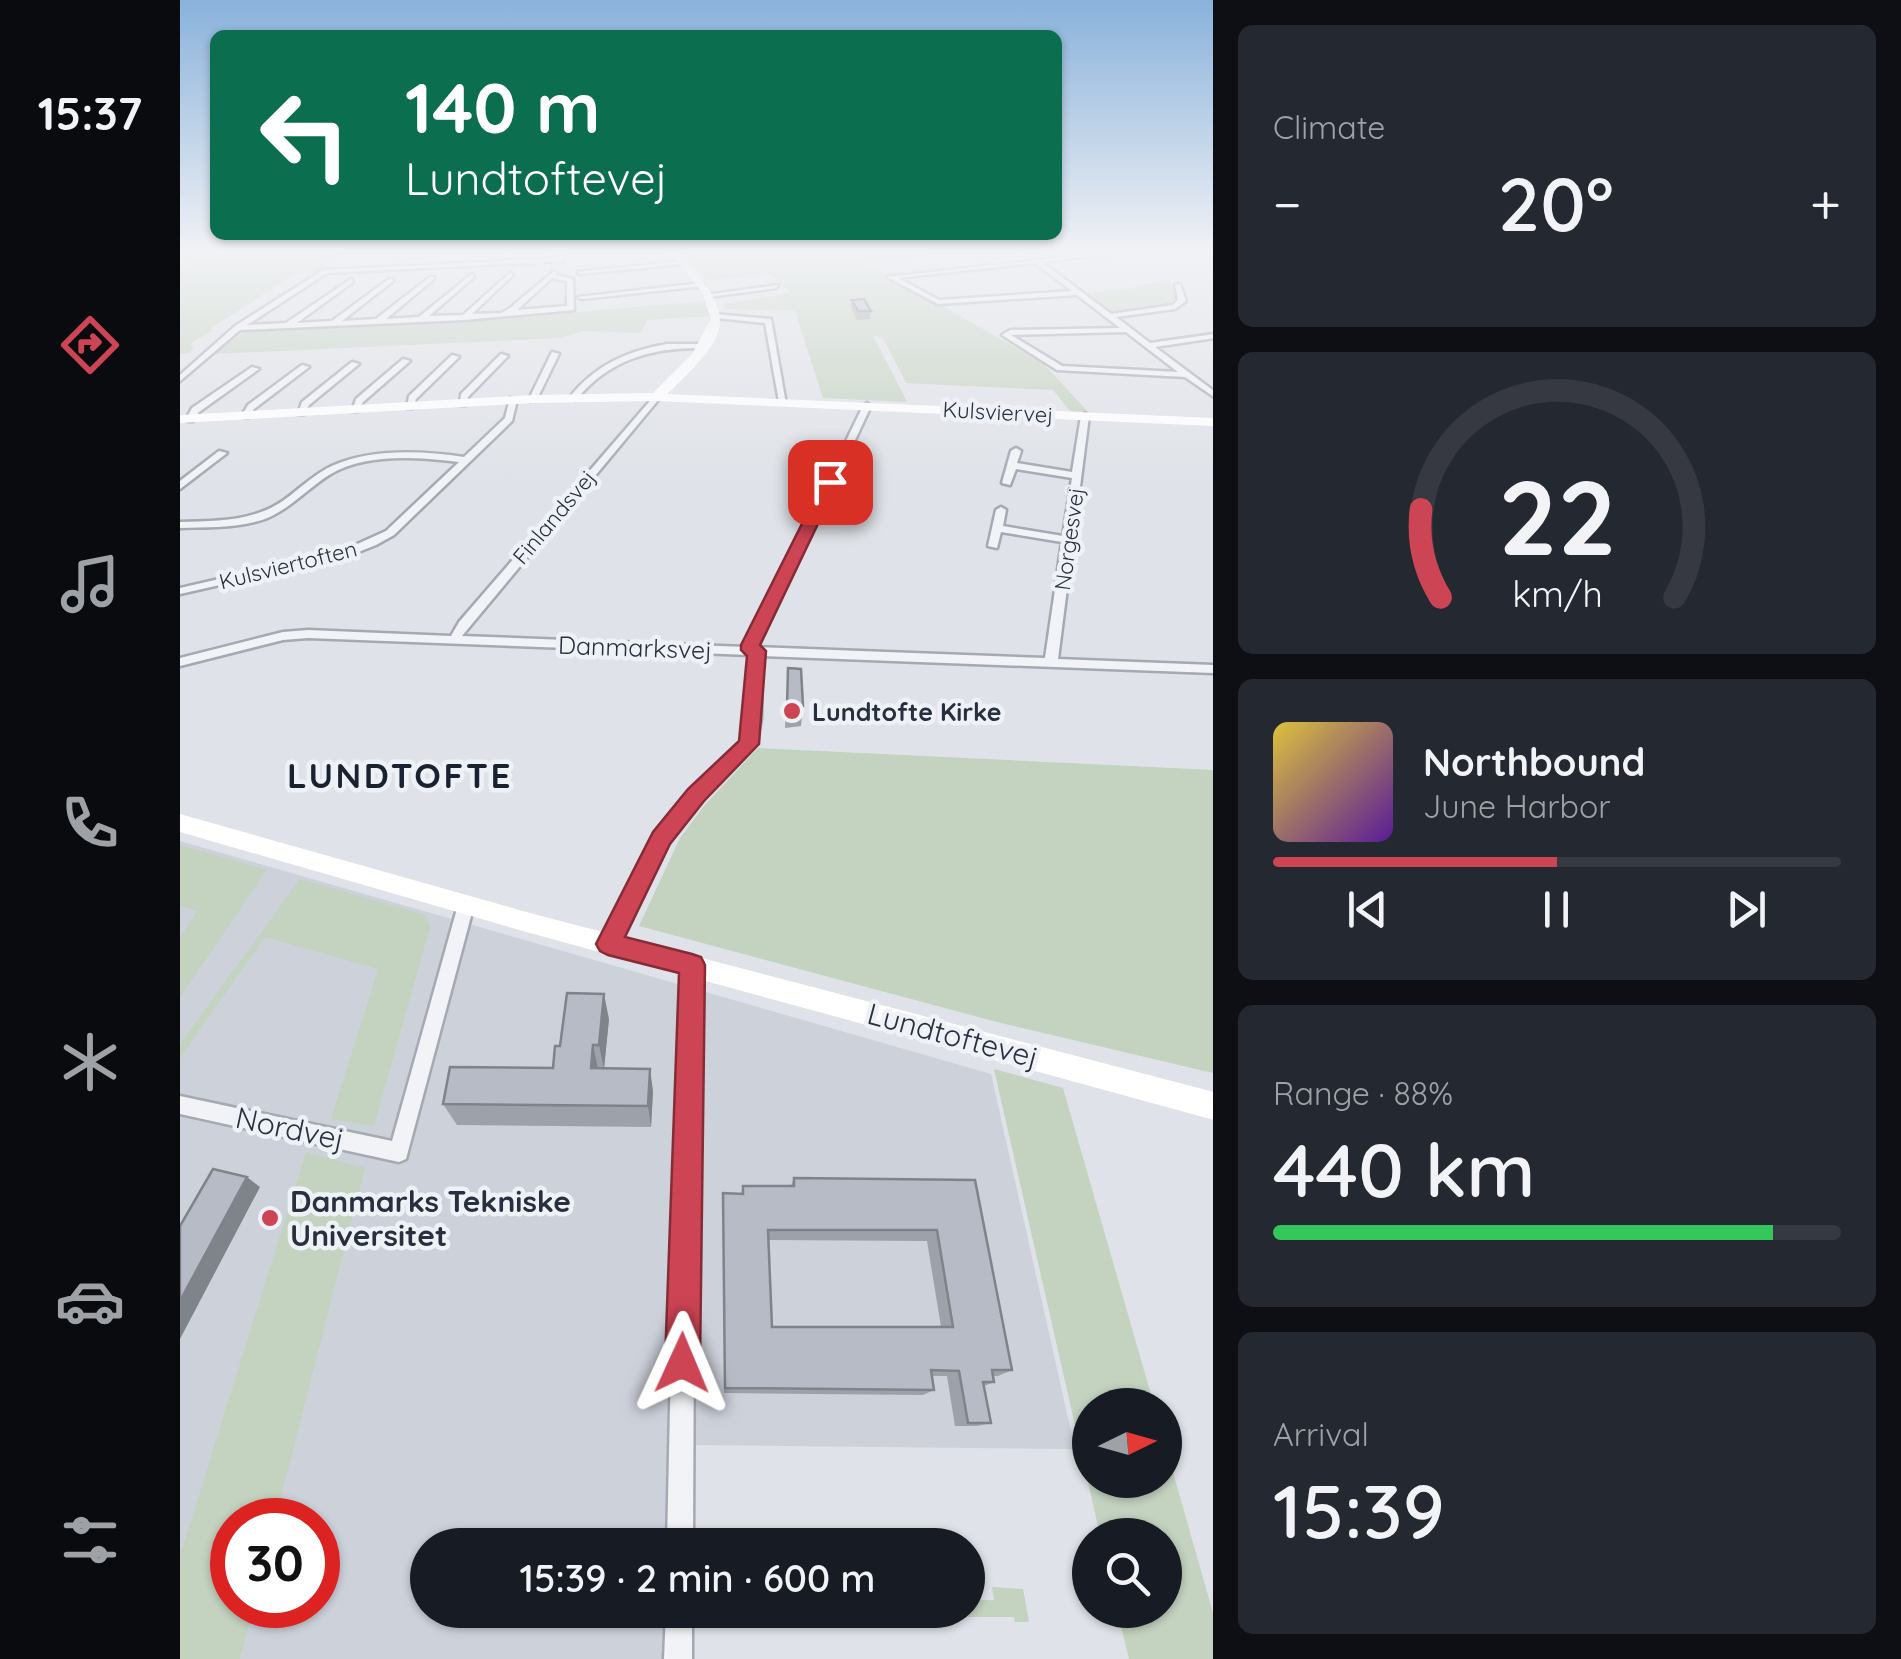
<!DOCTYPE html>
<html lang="en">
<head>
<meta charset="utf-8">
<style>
  :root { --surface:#171b24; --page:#242831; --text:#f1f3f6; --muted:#9ea1a6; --line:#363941; --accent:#cd4454 }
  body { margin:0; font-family:Quicksand,sans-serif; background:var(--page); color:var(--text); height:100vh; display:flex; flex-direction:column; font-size:38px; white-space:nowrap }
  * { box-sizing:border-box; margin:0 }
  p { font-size:32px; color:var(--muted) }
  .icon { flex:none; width:55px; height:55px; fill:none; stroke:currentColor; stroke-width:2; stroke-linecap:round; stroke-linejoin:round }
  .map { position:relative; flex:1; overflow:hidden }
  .sheet { display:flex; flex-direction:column; gap:25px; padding:25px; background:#0d0f14; width:688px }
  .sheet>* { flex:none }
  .banner { position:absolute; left:30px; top:30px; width:852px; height:210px; border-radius:15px; box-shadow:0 2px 8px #0004; background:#0b6e4f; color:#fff; overflow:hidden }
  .needle { width:65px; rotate:85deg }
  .controls { position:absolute; left:892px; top:1388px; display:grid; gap:20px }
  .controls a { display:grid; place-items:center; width:110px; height:110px; border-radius:50%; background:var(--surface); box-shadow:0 2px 8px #0004; font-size:50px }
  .speed { position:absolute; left:30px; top:1498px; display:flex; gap:20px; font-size:50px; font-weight:700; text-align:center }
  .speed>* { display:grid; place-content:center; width:130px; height:130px; border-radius:50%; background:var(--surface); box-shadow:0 2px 8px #0004; line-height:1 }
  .speed .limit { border:15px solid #d22; background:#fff; color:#111 }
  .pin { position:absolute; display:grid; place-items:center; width:85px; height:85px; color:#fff; margin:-42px; border-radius:20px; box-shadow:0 5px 15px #0006 }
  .me { position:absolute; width:110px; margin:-55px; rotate:1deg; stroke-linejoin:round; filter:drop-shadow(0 0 8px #0008) }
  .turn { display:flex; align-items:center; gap:35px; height:210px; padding:0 30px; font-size:45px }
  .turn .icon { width:130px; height:130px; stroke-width:2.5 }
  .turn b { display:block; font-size:70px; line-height:85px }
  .big { font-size:75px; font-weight:600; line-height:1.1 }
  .sheet .tile { flex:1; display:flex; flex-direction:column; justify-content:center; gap:15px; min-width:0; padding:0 35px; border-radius:15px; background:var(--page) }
  .sheet .dial { align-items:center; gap:0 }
  .dial svg { height:260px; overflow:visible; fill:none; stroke:var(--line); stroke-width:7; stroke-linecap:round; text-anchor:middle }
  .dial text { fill:var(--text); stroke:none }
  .song { display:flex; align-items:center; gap:30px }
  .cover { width:120px; height:120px; border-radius:15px; background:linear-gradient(135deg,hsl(50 70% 55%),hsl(270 70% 35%)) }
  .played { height:10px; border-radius:5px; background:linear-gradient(90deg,var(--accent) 50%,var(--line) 50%) }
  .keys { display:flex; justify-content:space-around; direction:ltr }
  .heat { display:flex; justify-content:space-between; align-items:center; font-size:55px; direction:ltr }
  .charge { height:15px; border-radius:8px; background:linear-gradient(90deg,#34c759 88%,var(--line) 0) }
  .trip { position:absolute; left:230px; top:1528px; width:575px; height:100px; border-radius:50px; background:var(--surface); box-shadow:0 2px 8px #0004; font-weight:600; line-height:100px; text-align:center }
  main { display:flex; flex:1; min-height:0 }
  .tabs { display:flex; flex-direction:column; width:180px; justify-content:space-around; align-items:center; background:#090b0e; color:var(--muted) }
  .tabs .icon { width:70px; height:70px }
  .tabs .on { color:var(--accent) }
  .tabs b { font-size:45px; color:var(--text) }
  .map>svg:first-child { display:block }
</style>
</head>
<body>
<main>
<nav class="tabs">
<b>15:37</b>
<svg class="icon on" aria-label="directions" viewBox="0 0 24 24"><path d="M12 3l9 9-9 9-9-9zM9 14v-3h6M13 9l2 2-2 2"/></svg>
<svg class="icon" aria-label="music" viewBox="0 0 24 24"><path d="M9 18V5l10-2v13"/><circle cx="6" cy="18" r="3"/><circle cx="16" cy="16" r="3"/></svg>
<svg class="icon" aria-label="phone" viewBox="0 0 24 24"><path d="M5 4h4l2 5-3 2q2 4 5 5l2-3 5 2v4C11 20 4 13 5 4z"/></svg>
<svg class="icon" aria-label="climate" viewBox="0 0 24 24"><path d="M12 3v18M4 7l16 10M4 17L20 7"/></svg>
<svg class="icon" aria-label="car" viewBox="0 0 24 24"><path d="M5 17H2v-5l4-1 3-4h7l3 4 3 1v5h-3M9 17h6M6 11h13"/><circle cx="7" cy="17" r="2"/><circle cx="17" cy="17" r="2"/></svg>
<svg class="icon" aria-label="filters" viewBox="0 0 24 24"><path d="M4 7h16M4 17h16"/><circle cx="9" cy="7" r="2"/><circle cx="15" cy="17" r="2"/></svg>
</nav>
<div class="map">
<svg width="1034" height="1659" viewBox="0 0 1034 1659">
  <rect width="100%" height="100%" fill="#dfe2e8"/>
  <path fill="#cdd1da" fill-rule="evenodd" d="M0 841 811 1074 895 1449 510 1445 509 1545H248V1610H508V1659H0ZM52 1520H138V1605H52Z"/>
  <path fill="#c4d2c0" d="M0 251H15L6 266C26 251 51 262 72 251H165L134 273 115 274 31 328 32 331 11 343 13 349 9 353 0 354V272L6 267 0 269Z
    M502 251H603L617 262 608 251H783L690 262V265L863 363 908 412 890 411 873 390 726 383 703 338 693 335 727 402 643 398 615 311 545 309 543 304 611 293 589 274 528 281Z
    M990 279 997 302 989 306 933 314 904 293 943 290Z
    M525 301 530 316 468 320 460 333 403 331 381 338 34 354 64 332 387 313Z
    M578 748 1033 770V1073L817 1022 459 926 500 838 524 806Z
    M0 845 87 870 0 997V937L18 911 0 906Z
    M120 879 245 915 250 927 194 1126 151 1119 198 969 85 937 0 1058V1044Z
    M814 1069 883 1088 974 1405H910V1480H985V1444L1033 1613V1659H949L937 1610H985V1535H920Z
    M126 1152 185 1168 95 1520H52V1605H74L60 1659H0V1556Z
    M788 1577 792 1600H814L812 1587 843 1589 849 1622H835L834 1617H788Z"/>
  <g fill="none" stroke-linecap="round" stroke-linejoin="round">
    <defs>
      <path id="street" d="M378 251H384L383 261 147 273 67 325 106 323 171 279 173 282 117 323 152 321 209 279H213V281L162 321 196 319 250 277H254V279L206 319 239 317 292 274 294 277 249 316 283 315 331 272 333 275 292 314 322 313 330 308 374 271 377 273 376 275 393 279 394 310 284 320 60 330 0 381V375L55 326 143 270 378 258ZM372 278 387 281V306L337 310Z
        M937 251H953L862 262 931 314 993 305 998 300 995 285 1000 284 1006 301 995 309 936 317 970 343 1034 334V338L975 347 1034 391V397L1005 377 877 370 822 335 830 330 940 328 897 295 758 304 707 277ZM855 263 892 291 759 300 718 278ZM946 332 998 372 882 366 831 335Z
        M504 261 502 264 400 274 397 272Z
        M522 283 524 286 402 299 398 297Z
        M598 285 596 288 529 297 525 295Z
        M534 314 591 319 606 404 599 402 585 323 537 318Z
        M487 344H524L528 346 524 348C473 347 429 359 396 400L389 398C415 365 447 351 487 344Z
        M372 352 379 354 357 399 350 401 349 399Z
        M321 354 328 356 288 397 286 405H280L281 394Z
        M272 355 279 357 236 399 233 408H227L229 396Z
        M223 359 230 361 183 402 178 411H172L176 399Z
        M172 362 179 364 129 405 124 414H118L122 402Z
        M122 365 129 367 74 409 69 417H63L62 415 68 405Z
        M72 367 79 369 19 412 13 421H7L6 419 12 408Z
        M476 394 480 397 479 399 282 636 566 647 683 406 687 403 691 406 578 647 865 658 882 542 821 532 817 548 808 546 816 510 821 507 826 510 823 526 883 536 892 478 836 469 830 485 822 483 831 451 836 448 841 451 837 463 892 472 901 416 905 413 909 416 878 659 1034 665V673L582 656 581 719 576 744 521 799 487 843 435 949 429 951 423 949 421 944 476 835 511 791 563 742 567 719 570 655 128 638 103 640 0 666V658L103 632 128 630 271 636 279 622Z
        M330 398 337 400 332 421 214 535 196 545 171 555 0 594V588L164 550 206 531 279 462C238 457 185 453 149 475 127 489 110 509 85 519 58 528 29 527 0 528V522C36 521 73 522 104 500 121 488 135 473 154 465 194 448 243 451 284 457L325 418Z
        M39 451 47 453 0 489V481Z
        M286 898 292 900 294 905 226 1159 219 1162 0 1114V1096L212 1141 278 905 280 900Z
        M512 958 518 960 521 965 515 1087 513 1545H487L497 1087 503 965 506 960Z
        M486 1610H512V1659H484Z"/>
    </defs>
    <use href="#street" stroke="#a4a9b2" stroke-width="5"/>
    <use href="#street" fill="#f1f3f6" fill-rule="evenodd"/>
    <path fill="#fff" fill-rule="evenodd" d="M489 251H498C558 319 553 331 487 394L1034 418V426L476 401 353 403 0 423V415L353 395 473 393 512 354 531 319 522 292Z
      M0 814 350 913 1034 1092V1120L350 933 0 832Z"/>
  </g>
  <path fill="#9da1a9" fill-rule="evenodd" d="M672 300 691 311 690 319 677 320 671 308Z
    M608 668 623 706 621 726 605 728Z
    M429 1019 424 1068 473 1091 471 1127 277 1125 263 1104 373 1068 380 1046Z
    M614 1178 795 1180 832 1370 818 1376H813L814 1382 804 1386 811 1423 797 1426H775L767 1376H752L754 1390 743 1395 544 1393 543 1193 561 1194 563 1186H611ZM588 1240 747 1241 761 1327H592Z"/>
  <path fill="#7f838a" d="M424 994 429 1019 424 1069 419 1045Z
    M413 1045 418 1069 411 1068Z
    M470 1069 473 1091 471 1127 468 1106Z
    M67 1177 80 1187 0 1339V1301Z"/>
  <path fill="#b6bbc5" stroke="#7f838a" stroke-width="2.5" fill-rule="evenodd" d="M684 299 691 311H678L672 300Z
    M608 668 621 669 623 706 607 707Z
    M387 993 424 994 419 1045H413L411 1068 470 1069 468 1106 263 1104 270 1067 373 1068 375 1046H380Z
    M33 1169 67 1177 0 1301V1226Z
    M614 1178 795 1180 832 1370H812L814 1382H803L811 1423H788L779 1371 751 1370 754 1390 545 1388 543 1193 563 1194V1186H614ZM588 1230H757L773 1327H592Z"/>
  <linearGradient id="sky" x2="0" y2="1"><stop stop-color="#89b2db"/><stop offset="0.52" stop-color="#f1f2f5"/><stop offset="1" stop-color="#f1f2f5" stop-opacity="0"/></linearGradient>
  <rect width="1034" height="483" fill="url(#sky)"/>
  <path fill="#cd4454" stroke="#852c37" stroke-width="2.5" d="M645 478 658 482 580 645 586 651 579 744 524 801 490 844 445 937 512 954 521 957 525 965 520 1363 515 1376 502 1381 490 1376 485 1363 499 973 428 955 420 951 416 944 473 832 508 789 559 741 567 656 561 650V645Z"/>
  <g fill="#cd4454" stroke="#eef1f6" stroke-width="4">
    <circle cx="612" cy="711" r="10"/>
    <circle cx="90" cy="1218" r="10"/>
  </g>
  <g text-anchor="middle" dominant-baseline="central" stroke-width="9" stroke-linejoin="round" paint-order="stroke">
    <g font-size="22" fill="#282f3f" stroke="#eef1f6">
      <text transform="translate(818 412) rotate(3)">Kulsviervej</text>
      <text transform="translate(374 517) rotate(-50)">Finlandsvej</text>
      <text transform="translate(889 539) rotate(-82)">Norgesvej</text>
      <text transform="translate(108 565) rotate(-14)">Kulsviertoften</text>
    </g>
    <g font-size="25" fill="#282f3f" stroke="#eef1f6">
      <text transform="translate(455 647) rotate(2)">Danmarksvej</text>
    </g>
    <g font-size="25" font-weight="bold" fill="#282f3f" stroke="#eef1f6" text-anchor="start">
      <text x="632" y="711">Lundtofte Kirke</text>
    </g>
    <g font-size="30" fill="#282f3f" stroke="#eef1f6">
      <text transform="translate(773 1035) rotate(15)">Lundtoftevej</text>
      <text transform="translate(110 1128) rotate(12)">Nordvej</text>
    </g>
    <g font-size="30" font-weight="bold" fill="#282f3f" stroke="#eef1f6" text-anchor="start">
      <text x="110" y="1201">Danmarks Tekniske<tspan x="110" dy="34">Universitet</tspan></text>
    </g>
    <g font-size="35" font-weight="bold" letter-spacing="2.5" fill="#1a2130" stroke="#eef1f6">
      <text x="220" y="775">LUNDTOFTE</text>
    </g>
  </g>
</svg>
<div class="controls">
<a><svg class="needle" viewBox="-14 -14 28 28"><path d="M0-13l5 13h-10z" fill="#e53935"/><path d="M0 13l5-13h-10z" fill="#9ea1a6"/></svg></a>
<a><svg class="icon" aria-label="search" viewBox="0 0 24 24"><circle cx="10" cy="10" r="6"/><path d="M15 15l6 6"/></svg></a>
</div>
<div class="speed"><div class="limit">30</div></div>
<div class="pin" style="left:650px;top:482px;background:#d93025"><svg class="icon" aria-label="arrive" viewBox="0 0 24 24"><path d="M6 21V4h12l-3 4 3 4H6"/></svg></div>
<svg class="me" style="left:502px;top:1363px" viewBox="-20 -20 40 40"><path d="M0-17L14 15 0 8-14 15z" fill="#cd4454" stroke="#fff" stroke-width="4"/></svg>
<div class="trip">15:39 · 2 min · 600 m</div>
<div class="banner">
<div class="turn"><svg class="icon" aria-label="left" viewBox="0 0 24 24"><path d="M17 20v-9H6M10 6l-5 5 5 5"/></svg><div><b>140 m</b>Lundtoftevej</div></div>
</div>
</div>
<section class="sheet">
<div class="tile"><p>Climate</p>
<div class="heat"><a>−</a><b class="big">20°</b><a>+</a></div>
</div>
<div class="tile dial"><svg viewBox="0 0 100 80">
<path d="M14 69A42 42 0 1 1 86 69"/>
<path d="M14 69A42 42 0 0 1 8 42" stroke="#cd4454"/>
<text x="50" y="56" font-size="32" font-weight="700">22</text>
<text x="50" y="72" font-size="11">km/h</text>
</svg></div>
<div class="tile">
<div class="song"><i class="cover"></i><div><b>Northbound</b><p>June Harbor</p></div></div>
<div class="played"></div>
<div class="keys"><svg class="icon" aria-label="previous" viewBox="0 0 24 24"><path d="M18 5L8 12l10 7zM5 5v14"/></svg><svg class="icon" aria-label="pause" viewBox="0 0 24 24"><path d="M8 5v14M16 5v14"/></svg><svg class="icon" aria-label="next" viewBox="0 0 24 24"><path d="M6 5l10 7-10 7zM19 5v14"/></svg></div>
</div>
<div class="tile"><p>Range · 88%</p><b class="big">440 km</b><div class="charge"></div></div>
<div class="tile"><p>Arrival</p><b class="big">15:39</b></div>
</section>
</main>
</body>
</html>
